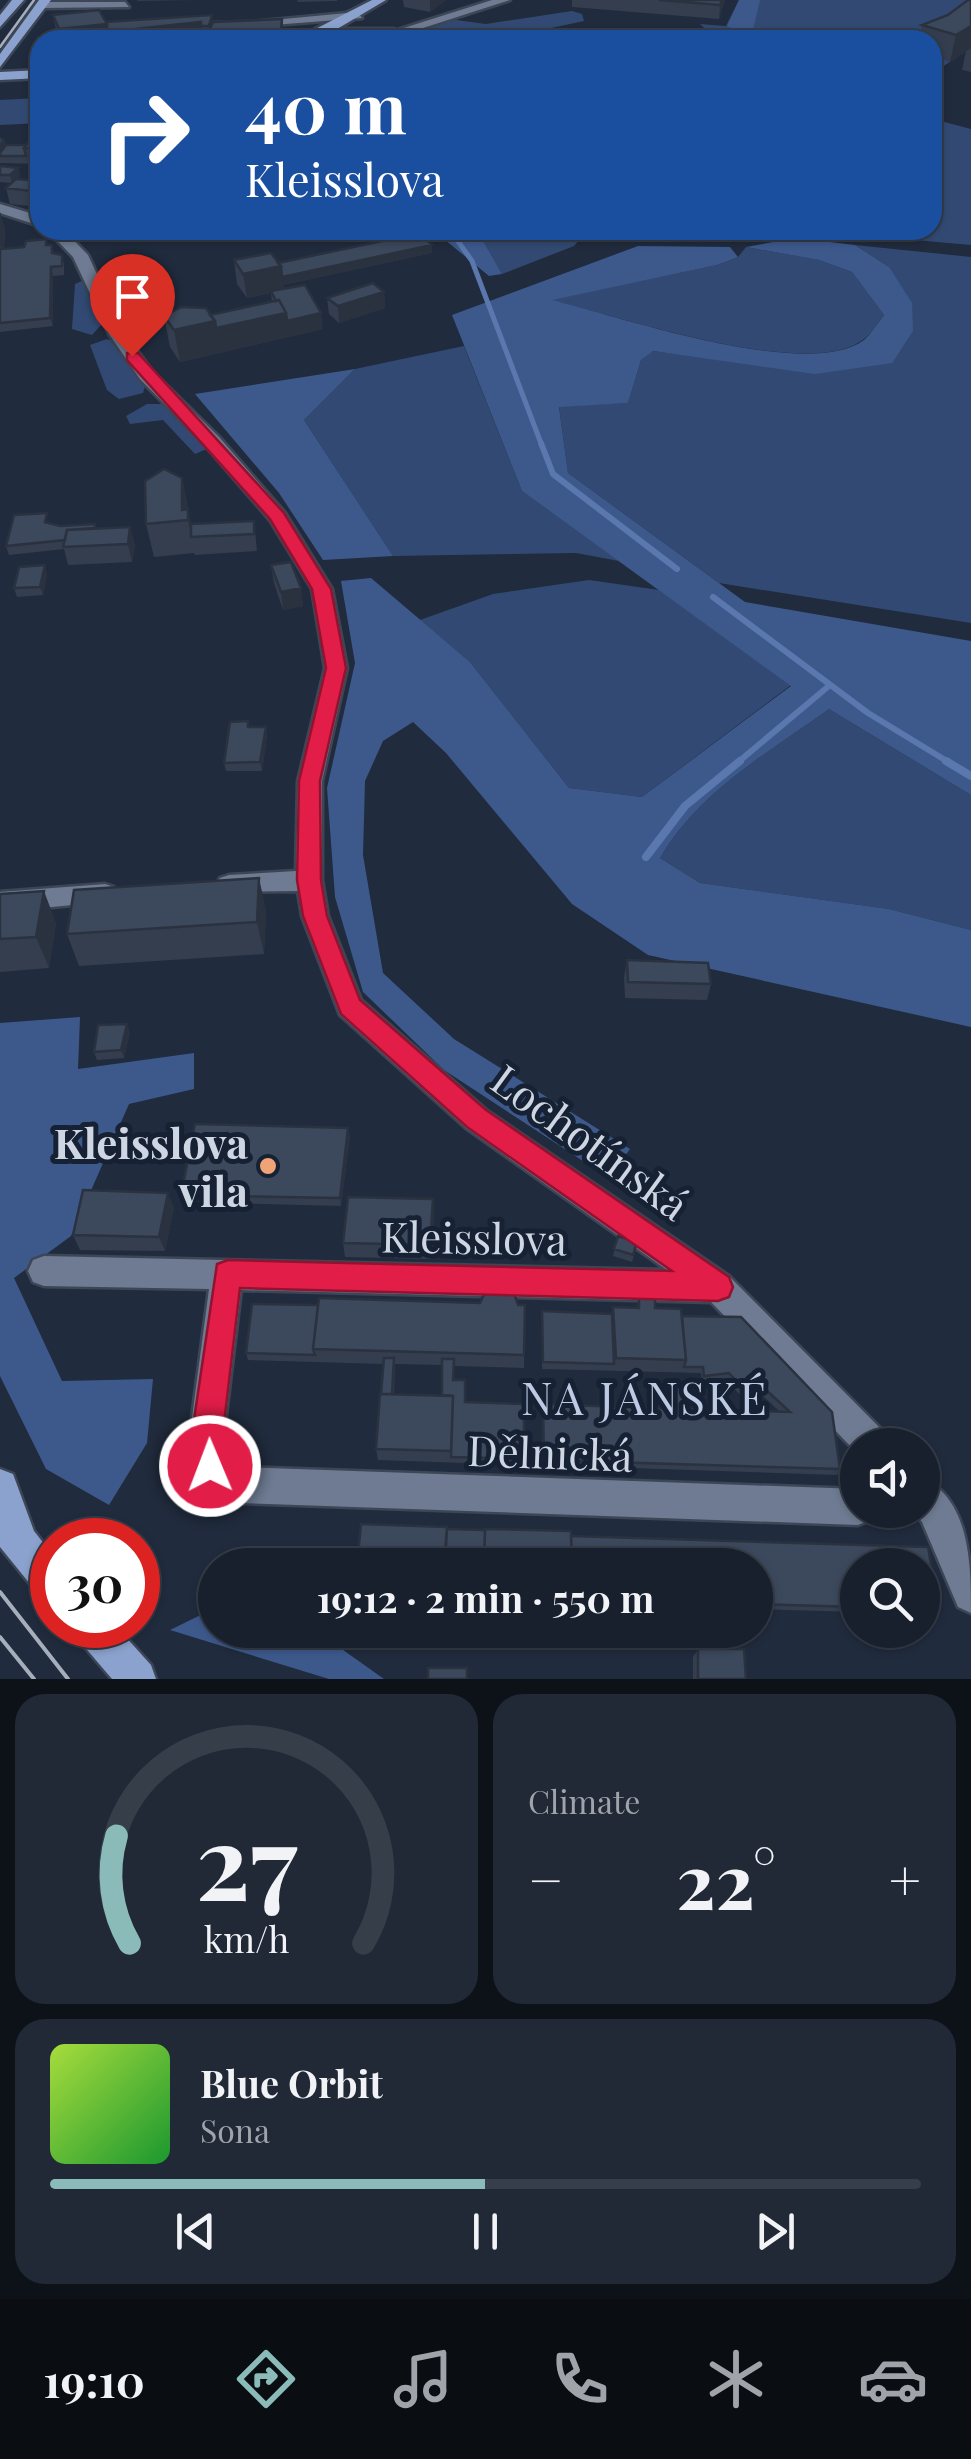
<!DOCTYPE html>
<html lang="en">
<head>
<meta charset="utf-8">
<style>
  :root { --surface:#18202e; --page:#212836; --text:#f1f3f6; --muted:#9fa3aa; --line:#363e4a; --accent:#8bbbb9 }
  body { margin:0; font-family:"Playfair Display",serif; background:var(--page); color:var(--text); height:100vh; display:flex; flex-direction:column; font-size:38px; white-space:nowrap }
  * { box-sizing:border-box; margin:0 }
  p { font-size:32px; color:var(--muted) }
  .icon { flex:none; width:55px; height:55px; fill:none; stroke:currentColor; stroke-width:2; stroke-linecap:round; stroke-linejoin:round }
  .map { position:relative; height:1679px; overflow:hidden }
  .side { display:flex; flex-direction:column; gap:15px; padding:15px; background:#0d1219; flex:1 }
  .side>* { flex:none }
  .hud { position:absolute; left:30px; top:30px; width:912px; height:210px; border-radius:30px; box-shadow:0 2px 8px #0004,0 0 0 2px var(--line); background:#1a4fa0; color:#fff; overflow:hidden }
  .controls { position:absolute; left:840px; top:1428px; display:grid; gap:20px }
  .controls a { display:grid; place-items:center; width:100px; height:100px; border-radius:50%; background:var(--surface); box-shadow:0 2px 8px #0004,0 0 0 2px var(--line); font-size:50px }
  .speed { position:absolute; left:30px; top:1518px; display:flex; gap:20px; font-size:50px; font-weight:700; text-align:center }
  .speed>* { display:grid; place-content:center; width:130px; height:130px; border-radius:50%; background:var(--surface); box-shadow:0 2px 8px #0004,0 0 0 2px var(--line); line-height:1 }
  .speed .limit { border:15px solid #d22; background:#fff; color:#111 }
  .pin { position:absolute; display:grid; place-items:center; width:85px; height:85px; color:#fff; margin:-102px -42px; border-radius:50% 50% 50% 0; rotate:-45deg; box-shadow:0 0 10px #0007 }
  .pin .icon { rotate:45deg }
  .me { position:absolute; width:110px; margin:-55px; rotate:359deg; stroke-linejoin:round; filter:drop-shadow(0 0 8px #0008) }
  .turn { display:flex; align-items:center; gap:35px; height:210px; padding:0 50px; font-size:45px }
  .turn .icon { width:130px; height:130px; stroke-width:2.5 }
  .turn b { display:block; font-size:70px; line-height:85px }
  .big { font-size:75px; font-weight:700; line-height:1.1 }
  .side .tile { flex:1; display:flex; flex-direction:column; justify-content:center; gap:15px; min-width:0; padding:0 35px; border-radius:30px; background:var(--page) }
  .side .dial { align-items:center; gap:0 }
  .dial svg { height:260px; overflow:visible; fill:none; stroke:var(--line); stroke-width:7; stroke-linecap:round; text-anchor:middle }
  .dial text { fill:var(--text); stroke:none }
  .song { display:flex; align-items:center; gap:30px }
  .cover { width:120px; height:120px; border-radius:15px; background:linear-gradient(135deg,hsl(80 70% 55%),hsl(130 70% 35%)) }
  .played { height:10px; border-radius:5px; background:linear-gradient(90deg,var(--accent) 50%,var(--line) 50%) }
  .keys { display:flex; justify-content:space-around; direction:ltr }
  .heat { display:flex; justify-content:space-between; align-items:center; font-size:55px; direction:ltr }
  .side .tiles { flex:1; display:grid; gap:15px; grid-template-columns:1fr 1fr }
  .tile:last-child { grid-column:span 2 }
  .trip { position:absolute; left:198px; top:1548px; width:575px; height:100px; border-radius:50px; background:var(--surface); box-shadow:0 2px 8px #0004,0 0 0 2px var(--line); font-weight:700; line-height:100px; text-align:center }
  .menu { display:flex; height:160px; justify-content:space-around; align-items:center; background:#0a0d12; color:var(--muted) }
  .menu .icon { width:70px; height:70px }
  .menu .selected { color:var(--accent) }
  .menu b { font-size:45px; color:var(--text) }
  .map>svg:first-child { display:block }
</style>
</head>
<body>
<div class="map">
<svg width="971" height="1679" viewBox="0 0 971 1679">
  <rect width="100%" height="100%" fill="#202b3d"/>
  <path fill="#324a73" d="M739 0H971V48L933 73 932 40H788L730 28 754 40H717L700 24 726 26Z
    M572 11 582 14 584 21 523 34 518 40 391 37 456 20 486 24Z
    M40 98V123L0 125V100Z
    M933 119 971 129V245L803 230H932Z
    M477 230H588L574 246 502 274Z
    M855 245 971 257V623L719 583 568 473 559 406 628 403 641 360 652 351 711 358 892 363 889 267Z
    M746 247 819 260 852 272 884 315C878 323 872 333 864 339 809 383 615 314 549 300L717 265 738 257Z
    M82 281 103 323 92 335 72 329 75 284Z
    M107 339 115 342 146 383 143 393 119 399 107 390 90 345Z
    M464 346 522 491 619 561 576 553 393 556 304 420 355 369Z
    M147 404H165L209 448 195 454 163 420 130 424 126 416Z
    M589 580 659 590 791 685 642 797 569 788 470 662 420 620 493 594Z
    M829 709 971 795V930L889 909 700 883 660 858C699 791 768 753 829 709Z"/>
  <path fill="#3d598c" d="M739 0H760L753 30 788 40H754L727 26Z
    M433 230H477L502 274 489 276Z
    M796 238 855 245 889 267 912 303 913 331 892 363 815 374 653 351 641 360 628 403 559 407 568 473 745 602 971 641V795L829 709C768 753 699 791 660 858L700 883 889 909 971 930V1027L648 955 572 904 446 753 413 722 383 741 365 781 363 855 383 973 454 1039 630 1149 609 1178 444 1070 363 992 335 897 327 788 355 663 341 581 371 578 470 662 569 788 642 797 791 686 522 491 452 315 638 246 730 247 738 257 717 265 552 300C618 316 808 382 864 340 871 334 878 323 884 315L852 272 819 260 746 247Z
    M355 369 304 420 393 556 323 560 279 493 195 394Z
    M80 1017 78 1069 194 1053V1089L129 1104 71 1236 14 1278 62 1381 153 1379 147 1443 109 1505 46 1469 0 1376V1023Z
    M215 1608V1630H315L384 1679H329L170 1630Z"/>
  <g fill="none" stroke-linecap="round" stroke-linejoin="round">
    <path stroke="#5a78ad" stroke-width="5" d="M450 230 472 261 542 446"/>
    <path stroke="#5a78ad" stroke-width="6" d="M541 443 553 474 677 569
      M713 597 868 713 950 763
      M737 763 830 685"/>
    <path stroke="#5a78ad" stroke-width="8" d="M946 761 971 776
      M646 857 685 806 740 761"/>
    <defs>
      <path id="street" d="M492 0H510L398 36 388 33Z
        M125 2 129 7 41 8 35 5 41 2Z
        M358 12 362 18 248 27 242 23Z
        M0 204 40 216V226L0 213Z
        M47 230H64L88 255 125 334 152 371 219 437 285 513 332 589 347 668 322 781V880L328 916 361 1000 486 1110 729 1276 885 1433 890 1445H858V1454L711 1302 241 1290 223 1440 227 1457 240 1467 858 1489V1510H875L871 1520 858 1525 240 1503 207 1487 193 1463 189 1440 209 1289 44 1286 33 1282 28 1271 33 1260 44 1256 667 1270 466 1128 340 1015 302 916 298 891 220 892 216 885 220 878 229 875 296 871 298 781 325 668 312 589 270 520 205 445 140 379 109 334 73 257Z
        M105 884 114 887 118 894 114 901 0 912V892Z
        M922 1478C971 1499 971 1568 971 1613L958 1607 922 1522 911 1510H922Z"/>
      <path id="primary" d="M12 0H24L0 27V15Z
        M39 0H51L0 67V54Z
        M372 0H386L337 29H394L398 36 294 40Z
        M40 70V78L0 80V72Z
        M0 1469 13 1474 34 1531 52 1554V1600L39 1595 0 1547Z
        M71 1625H115L151 1665 156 1679H112L77 1638Z"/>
    </defs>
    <use href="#street" stroke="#3c4656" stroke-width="5"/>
    <use href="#primary" stroke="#3c4656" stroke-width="5"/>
    <use href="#street" fill="#6e7b92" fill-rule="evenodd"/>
    <use href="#primary" fill="#8aa2cd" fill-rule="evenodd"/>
    <path stroke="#a6aebc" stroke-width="2.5" d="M0 47 34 0"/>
    <path stroke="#a6aebc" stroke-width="4" d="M0 1592 68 1679
      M0 1637 34 1679"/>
  </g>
  <path fill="#343e4f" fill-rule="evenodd" d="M137 0H195L138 1Z
    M297 0H337V1L298 2Z
    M403 0H446L430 12 404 7Z
    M572 0H725L719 19 572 7Z
    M971 0V72L962 70 966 51 950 62 932 56V40H919L922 25 948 15Z
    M53 15 106 22 282 19V39L203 40 202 36 169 40H58Z
    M408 29V40H390V30Z
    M0 137 6 145H26L40 138V164L0 163Z
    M0 166 20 176 16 179 40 181V207L10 204 6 188 11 183 0 182Z
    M0 212 5 230 4 249 48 245 64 263V275L53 276V326L0 332Z
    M432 245V253L283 285 284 288 323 329 180 362 170 347 164 316 210 315 272 302 271 293 247 298 237 284 234 260 278 263Z
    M384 292 385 308 339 323 329 314 327 298Z
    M182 478 191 525 254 521 257 551 195 555 194 553 154 557 146 524Z
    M49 523 60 526 95 524 96 528 135 544 132 562 68 565 64 549 9 555 6 546Z
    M271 565 301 588 303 606 283 610 274 583Z
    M47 574 43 595 17 597 14 588Z
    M249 727H266L267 736 262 771H226L224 763Z
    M0 894 56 923 49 968 0 972Z
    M266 910 264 954 79 966 67 934Z
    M627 960 711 984 707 1000 625 998 624 977Z
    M130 1032 124 1058 97 1060 94 1052Z
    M348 1128 350 1136 341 1206 184 1202 181 1195Z
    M433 1199 434 1214 431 1259 345 1257 343 1243Z
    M174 1207 165 1251 80 1250 73 1235Z
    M618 1236 636 1249 632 1262 613 1256Z
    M639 1298 655 1308 682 1316 741 1317 840 1469 837 1475 543 1465 542 1411 674 1409 673 1392 675 1386 688 1409 780 1412 761 1394 750 1405 726 1380 702 1382 701 1373 542 1369V1318L612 1314 613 1307 637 1308Z
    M318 1305H525L524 1368 454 1366V1380L466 1402 524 1404V1465L378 1460 376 1449 384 1364 248 1360 246 1353ZM395 1364 442 1365V1395L394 1394Z
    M361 1524 447 1527V1531V1529L485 1530V1529L571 1531V1536L928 1547 939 1610 934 1614H922V1565H858V1612L755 1609V1565H357Z
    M433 1630H551V1633Z
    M698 1649 746 1679H693V1657Z"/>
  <path fill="#2a3240" d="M430 0H446L430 12Z
    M722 0H725L719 19 720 5Z
    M212 15 214 28 282 19V39L205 40 211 39 209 26Z
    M201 22 202 36 169 40H61L59 29 107 24Z
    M971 26V48L950 62 956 35Z
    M4 137 8 152 0 156V143Z
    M18 168 20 176 12 183 10 175Z
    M0 212 5 230 3 257 0 245Z
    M432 245V253L283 285 284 290 247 298 243 274 281 266Z
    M51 267 53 276V326L50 318Z
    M384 292 385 308 339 323 338 306Z
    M286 313 289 337 180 362 174 330 215 321Z
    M321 313 323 329 289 337 287 321Z
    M182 478 188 511 194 537H191L188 520 182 510Z
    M130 527 135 544 132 562 128 544Z
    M45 565 47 574 43 595 40 587Z
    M301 588 303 606 283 610 281 592Z
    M266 727 267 736 262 771 260 762Z
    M259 878 266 910 264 954 257 922Z
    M44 891 56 923 49 968 36 937Z
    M127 1024 130 1032 124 1058 121 1050Z
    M348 1128 350 1136 341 1206 340 1198Z
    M168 1193 174 1207 165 1251 159 1237Z
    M433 1199 434 1214 431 1259 430 1245Z"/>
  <path fill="#3c485c" stroke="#2a3240" stroke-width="2.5" d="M659 0H722L720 5Z
    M968 0H971V26L956 35 922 25 948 15Z
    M99 10 107 24 59 29 53 15Z
    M212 15 209 26H201V22L108 32 106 22Z
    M282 19 281 32 205 39 213 22Z
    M408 29V36H390V30Z
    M31 138H40V149L24 148Z
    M6 145H26L24 148 26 156H0V153Z
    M0 166 18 168 10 175H0Z
    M16 179 40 181V192L6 188Z
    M420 233 432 245 282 277 281 266 278 263Z
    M47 239 46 245H52V253L62 255V266L51 267 50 318 0 323V249L24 247 26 241Z
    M271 253 281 266 243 274 234 260Z
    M373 283 384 292 338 306 327 298Z
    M305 285 321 313 287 321 286 313 279 300 276 301 271 291Z
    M279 300 286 313 216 328 215 321 210 315Z
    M181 307 206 308 215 321 174 330 164 316Z
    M164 469 182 478V510L188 509V520L146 524 145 481Z
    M47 513 45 522 60 526 95 524V528L67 530 65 540 6 546 14 515Z
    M254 521V534L191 537V524Z
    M130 527 128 544 63 547 67 530Z
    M291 562 301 588 281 592 271 565Z
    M45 565 40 587 14 588 19 567Z
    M248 721V727H266L260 762 224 763 230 722Z
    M259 878 257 922 67 934 74 890Z
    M44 891 36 937 0 939V894Z
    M627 960 708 963 711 984 628 982Z
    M127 1024 121 1050 94 1052 98 1025Z
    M195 1124 348 1128 340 1198 181 1195Z
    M83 1190 168 1193 159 1237 73 1235Z
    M348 1197 433 1199 430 1245 343 1243Z
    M618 1236 637 1242 633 1255 614 1249Z
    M485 1292 514 1293 518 1305H525L524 1355 313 1349 319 1298 480 1303Z
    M639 1298 655 1299V1308L681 1309 686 1360 616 1358 613 1307 639 1308Z
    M252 1304 318 1305 313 1349 315 1355 246 1353Z
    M542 1311 612 1314 614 1364 543 1362Z
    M682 1316 741 1317 832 1412 840 1469 544 1460 543 1404 676 1409 675 1386 686 1387 688 1409 790 1412 764 1388 753 1399 729 1373 704 1376 703 1367H684L686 1360Z
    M384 1358H394L392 1394H381Z
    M442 1359H454L453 1380H465V1402L524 1404V1459L451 1457 453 1396 442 1395Z
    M380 1394 453 1396 451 1451 376 1449Z
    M361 1524 447 1527 444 1565H357Z
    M447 1529 485 1530 484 1565H445Z
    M485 1529 571 1531 572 1565H484Z
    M571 1536 928 1547 939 1610 922 1609V1565H858V1607L755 1604V1565H572Z
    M698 1649H744L746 1679H698Z
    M428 1668H467V1679H428Z"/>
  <path fill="#e11d48" stroke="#92132f" stroke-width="2.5" d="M127 353H138L284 513 331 589 346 668 320 781 321 880 327 916 360 1000 486 1110 729 1277 733 1287 729 1297 718 1301 240 1288 222 1440 226 1466 222 1477 210 1481 199 1477 191 1440 217 1264 228 1260 672 1271 467 1127 341 1014 303 916 297 880 299 781 326 668 312 589 270 519 127 360Z"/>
  <circle fill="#efa376" stroke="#162133" stroke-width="4" cx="268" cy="1166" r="10"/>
  <g text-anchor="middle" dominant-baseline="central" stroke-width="10" stroke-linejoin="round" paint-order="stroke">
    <g font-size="42" fill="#cfd6e3" stroke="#162133">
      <text transform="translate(591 1141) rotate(36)">Lochotínská</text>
      <text transform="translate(474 1237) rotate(1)">Kleisslova</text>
      <text transform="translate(550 1452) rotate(2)">Dělnická</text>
    </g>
    <g font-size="42" font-weight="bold" fill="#cfd6e3" stroke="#162133" text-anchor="end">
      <text x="248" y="1142">Kleisslova<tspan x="248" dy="48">vila</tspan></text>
    </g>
    <g font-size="45" letter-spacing="2.5" fill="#bccbe3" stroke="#162133">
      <text x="645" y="1396">NA JÁNSKÉ</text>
    </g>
  </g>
</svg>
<div class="controls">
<a><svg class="icon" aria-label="sound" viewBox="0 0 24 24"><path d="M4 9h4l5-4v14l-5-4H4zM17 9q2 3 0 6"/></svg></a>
<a><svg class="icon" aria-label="search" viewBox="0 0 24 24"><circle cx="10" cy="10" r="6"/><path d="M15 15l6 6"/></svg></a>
</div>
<div class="speed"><div class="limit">30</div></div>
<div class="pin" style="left:132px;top:356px;background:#d93025"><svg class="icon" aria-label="arrive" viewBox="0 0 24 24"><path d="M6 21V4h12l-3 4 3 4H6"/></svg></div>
<svg class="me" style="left:210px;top:1466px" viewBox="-20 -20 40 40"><circle r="17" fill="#e11d48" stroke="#fff" stroke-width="3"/><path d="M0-11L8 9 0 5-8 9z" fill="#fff"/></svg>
<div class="trip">19:12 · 2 min · 550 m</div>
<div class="hud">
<div class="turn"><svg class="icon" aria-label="right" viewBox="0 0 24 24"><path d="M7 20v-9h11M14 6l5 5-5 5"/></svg><div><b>40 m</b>Kleisslova</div></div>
</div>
</div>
<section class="side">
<div class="tiles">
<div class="tile dial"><svg viewBox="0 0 100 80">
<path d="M14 69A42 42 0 1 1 86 69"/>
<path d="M14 69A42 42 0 0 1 10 36" stroke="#8bbbb9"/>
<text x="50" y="56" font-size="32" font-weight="700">27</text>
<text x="50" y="72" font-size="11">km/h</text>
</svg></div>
<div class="tile"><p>Climate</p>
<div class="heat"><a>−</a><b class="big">22°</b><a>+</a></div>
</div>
<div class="tile">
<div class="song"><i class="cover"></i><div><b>Blue Orbit</b><p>Sona</p></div></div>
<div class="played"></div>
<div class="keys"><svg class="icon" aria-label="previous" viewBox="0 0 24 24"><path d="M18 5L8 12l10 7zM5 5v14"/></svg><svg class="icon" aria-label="pause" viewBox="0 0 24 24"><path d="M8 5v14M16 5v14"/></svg><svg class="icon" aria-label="next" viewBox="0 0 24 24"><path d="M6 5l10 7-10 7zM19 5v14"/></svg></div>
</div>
</div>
</section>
<nav class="menu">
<b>19:10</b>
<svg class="icon selected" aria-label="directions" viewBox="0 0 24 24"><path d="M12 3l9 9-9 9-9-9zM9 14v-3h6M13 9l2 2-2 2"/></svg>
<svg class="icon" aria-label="music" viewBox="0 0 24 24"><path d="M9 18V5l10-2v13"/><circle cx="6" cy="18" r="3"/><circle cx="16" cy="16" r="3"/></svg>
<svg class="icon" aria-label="phone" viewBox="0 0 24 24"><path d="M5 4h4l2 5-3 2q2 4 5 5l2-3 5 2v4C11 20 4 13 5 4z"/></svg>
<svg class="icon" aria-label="climate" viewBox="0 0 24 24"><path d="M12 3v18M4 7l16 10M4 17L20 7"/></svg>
<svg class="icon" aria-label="car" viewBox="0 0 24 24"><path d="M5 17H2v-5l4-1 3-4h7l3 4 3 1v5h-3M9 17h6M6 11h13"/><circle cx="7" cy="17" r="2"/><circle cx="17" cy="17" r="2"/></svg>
</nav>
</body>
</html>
